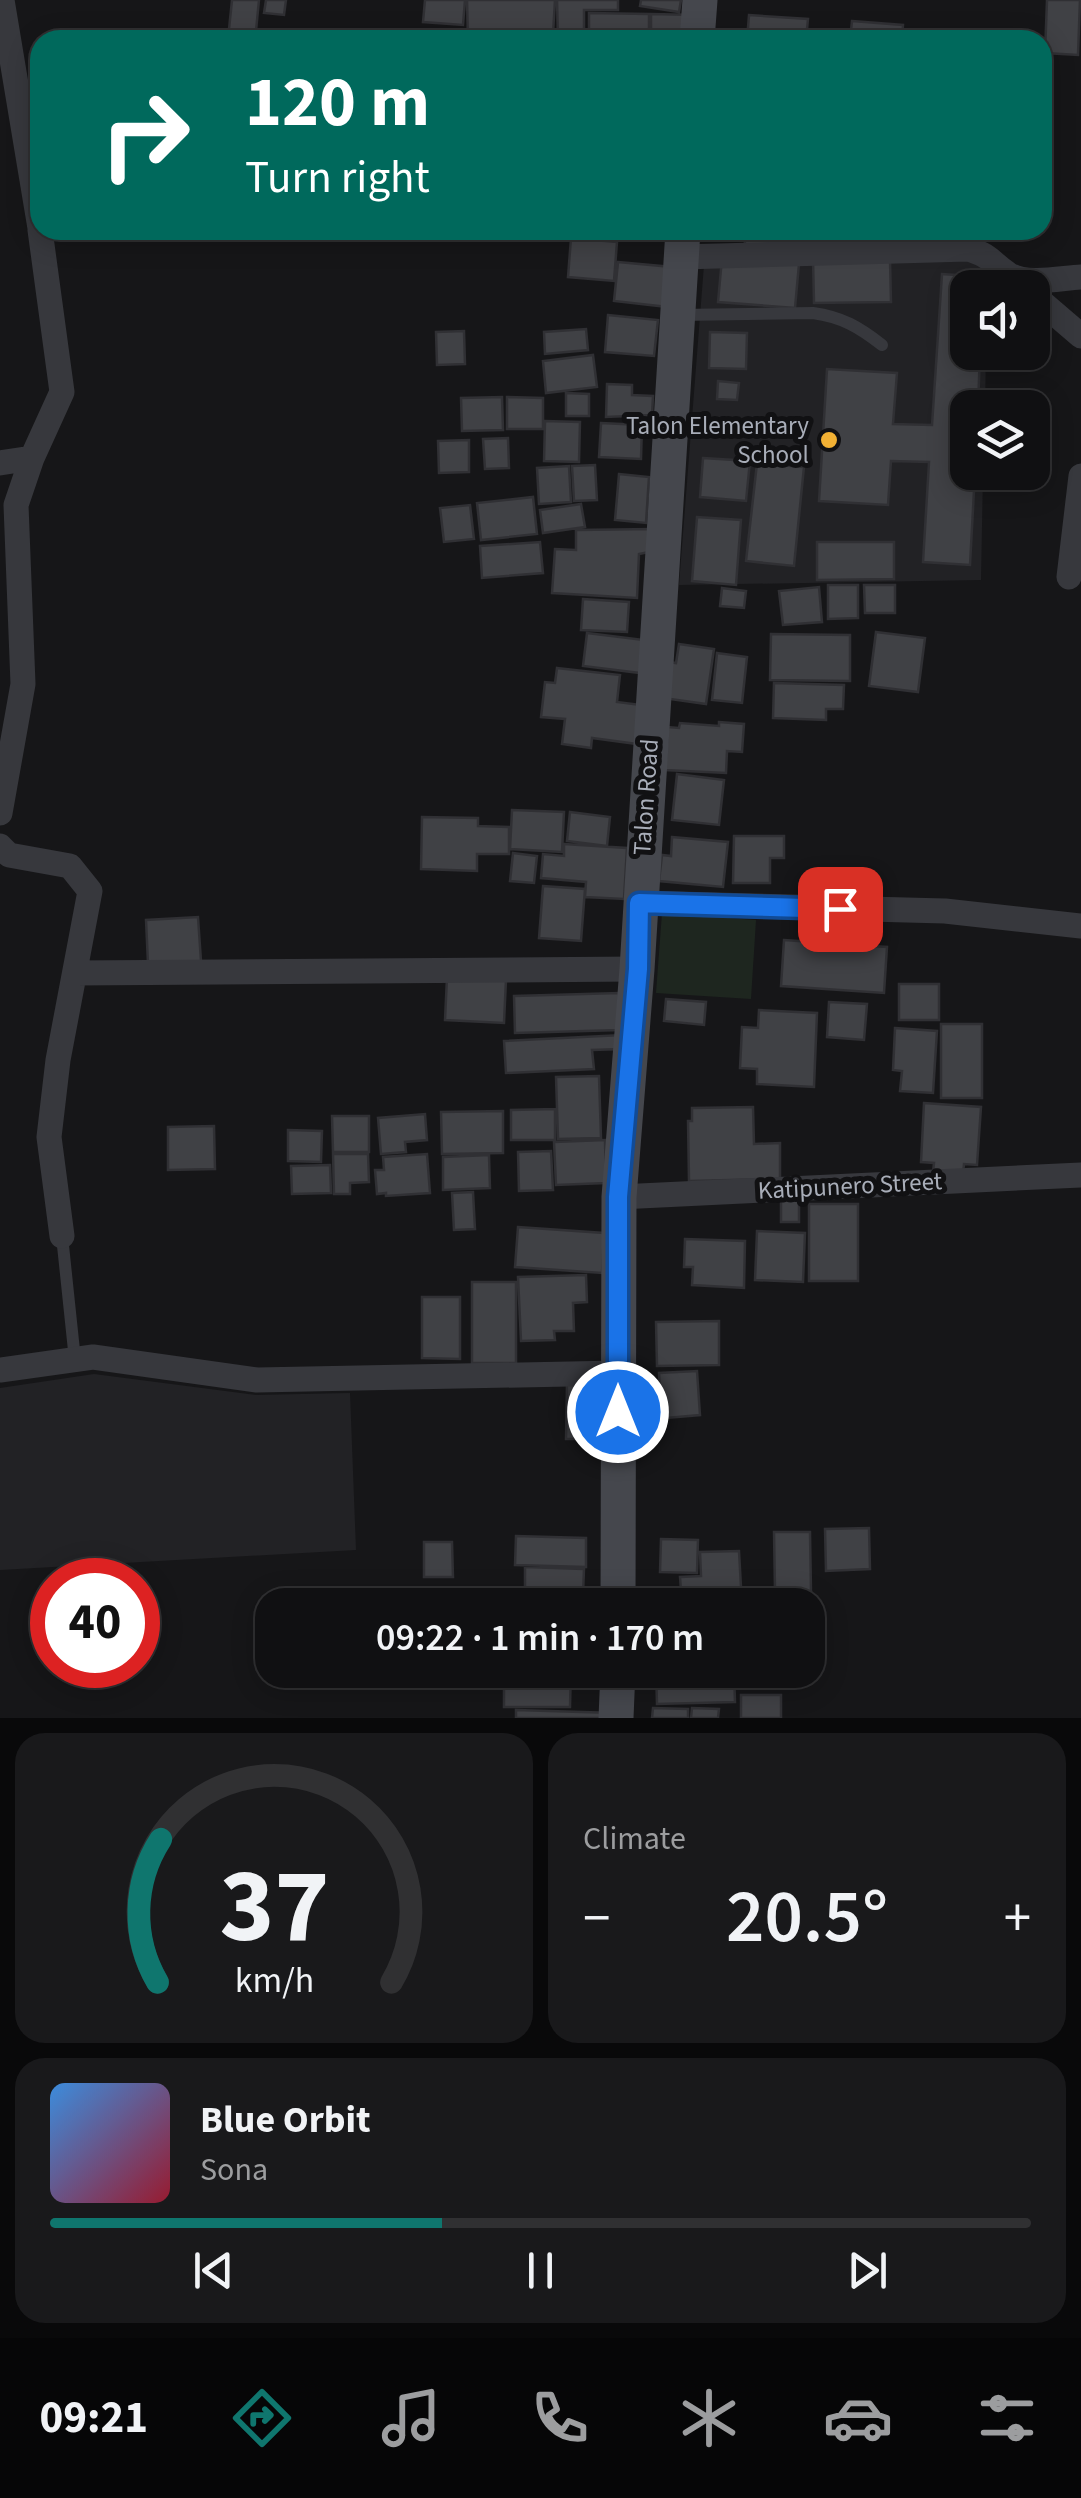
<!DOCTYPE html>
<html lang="en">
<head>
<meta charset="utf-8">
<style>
  :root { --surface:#101012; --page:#19191b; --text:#f1f3f6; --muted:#9c9d9f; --line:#303032; --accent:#0f766e }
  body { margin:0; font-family:"Source Sans 3",sans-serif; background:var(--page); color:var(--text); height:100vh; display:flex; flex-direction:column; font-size:38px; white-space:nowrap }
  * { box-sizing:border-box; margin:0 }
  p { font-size:32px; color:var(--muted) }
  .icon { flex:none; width:55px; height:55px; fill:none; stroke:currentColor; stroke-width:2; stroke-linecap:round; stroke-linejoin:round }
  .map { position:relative; height:1718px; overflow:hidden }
  .sheet { display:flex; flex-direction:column; gap:15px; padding:15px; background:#09090a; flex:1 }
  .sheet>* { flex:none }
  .guide { position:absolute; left:30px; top:30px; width:1022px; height:210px; border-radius:30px; box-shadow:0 5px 25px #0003,0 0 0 2px var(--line); background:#00695c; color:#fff; overflow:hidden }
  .fabs { position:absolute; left:950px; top:270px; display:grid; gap:20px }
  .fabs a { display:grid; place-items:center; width:100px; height:100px; border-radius:20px; background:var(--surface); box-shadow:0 5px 25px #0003,0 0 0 2px var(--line); font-size:50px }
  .speed { position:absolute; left:30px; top:1558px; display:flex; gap:20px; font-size:50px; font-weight:700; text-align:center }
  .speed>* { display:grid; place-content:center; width:130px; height:130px; border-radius:50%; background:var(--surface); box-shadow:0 5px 25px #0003,0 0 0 2px var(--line); line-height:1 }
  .speed .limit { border:15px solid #d22; background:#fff; color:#111 }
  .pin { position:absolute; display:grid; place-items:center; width:85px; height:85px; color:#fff; margin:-42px; border-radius:20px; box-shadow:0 5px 15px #0006 }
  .me { position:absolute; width:110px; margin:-55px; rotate:0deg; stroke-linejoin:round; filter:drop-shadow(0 0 8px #0008) }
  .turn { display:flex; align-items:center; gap:35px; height:210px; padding:0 50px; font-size:45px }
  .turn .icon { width:130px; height:130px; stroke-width:2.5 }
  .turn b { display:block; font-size:70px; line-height:85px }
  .big { font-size:75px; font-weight:600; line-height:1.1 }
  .sheet .card { flex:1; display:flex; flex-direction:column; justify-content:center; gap:15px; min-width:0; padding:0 35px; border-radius:30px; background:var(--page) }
  .sheet .dial { align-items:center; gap:0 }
  .dial svg { height:260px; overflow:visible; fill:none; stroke:var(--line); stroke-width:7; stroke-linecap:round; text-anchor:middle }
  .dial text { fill:var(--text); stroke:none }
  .song { display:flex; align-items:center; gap:30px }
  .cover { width:120px; height:120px; border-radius:15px; background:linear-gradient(135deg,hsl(210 70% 55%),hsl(350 70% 35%)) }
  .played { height:10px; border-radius:5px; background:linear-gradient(90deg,var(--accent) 40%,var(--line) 40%) }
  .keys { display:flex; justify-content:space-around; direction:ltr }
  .heat { display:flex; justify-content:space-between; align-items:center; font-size:55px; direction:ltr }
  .sheet .tiles { flex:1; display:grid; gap:15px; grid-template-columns:1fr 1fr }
  .card:last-child { grid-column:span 2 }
  .trip { position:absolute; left:255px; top:1588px; width:570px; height:100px; border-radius:30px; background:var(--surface); box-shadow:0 5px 25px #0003,0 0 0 2px var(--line); font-weight:600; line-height:100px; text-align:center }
  .tab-bar { display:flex; height:160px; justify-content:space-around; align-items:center; background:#060607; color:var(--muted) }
  .tab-bar .icon { width:70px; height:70px }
  .tab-bar .current { color:var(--accent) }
  .tab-bar b { font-size:45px; color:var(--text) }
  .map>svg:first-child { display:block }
</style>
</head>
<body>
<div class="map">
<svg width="1081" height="1718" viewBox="0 0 1081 1718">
  <rect width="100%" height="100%" fill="#161618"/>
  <path fill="#222225" d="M988 243 987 287 968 288V352L986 353 985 407 968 408V472L983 473 981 580 679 585 705 252Z
    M94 1374 256 1395 350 1393 356 1550 0 1570V1388Z"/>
  <path fill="#1e261f" d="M662 913 756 920 751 999 656 993Z"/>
  <path fill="#404145" stroke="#303034" stroke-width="2.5" d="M232 0H259L256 31 229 29Z
    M266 0H286L284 15 264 13Z
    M425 0H465L463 25 423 22Z
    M467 0H555L553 34 536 33V40H468Z
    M557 0H618V10H584V39L558 40Z
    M641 0H681L679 12 640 6Z
    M1047 0H1080L1078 55 1045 53Z
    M589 13 649 14V40H589Z
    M651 14 697 15 696 40H651Z
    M749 15 808 19 806 40H747Z
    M852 21 903 25 902 40H850Z
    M391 31V40H361V32Z
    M510 230H560V240L510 239Z
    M744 230H793V243L745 245Z
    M571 238 617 242 614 281 568 277Z
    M722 258 799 264 795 308 718 302Z
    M890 259 891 302 814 303 813 260Z
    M618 262 672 267 668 307 614 301Z
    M942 274 984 277 983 288H968V352H980L978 408H968V472H975L970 565 923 562 929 462 891 461 888 505 819 501 827 369 897 373 893 424 932 425Z
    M608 315 658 320 654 356 605 352Z
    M586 329 588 350 545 354 544 332Z
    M464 331 465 364 437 365 436 332Z
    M710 332 747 333 746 369 709 368Z
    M593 355 597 387 546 393 543 361Z
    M718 381 739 383 737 400 717 399Z
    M607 384 632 385V395L653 396 652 415 606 417Z
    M566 393 589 394V416H566Z
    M502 397 503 430 462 431 461 398Z
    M507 397 543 398V429H507Z
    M545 421 580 422 579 462 544 461Z
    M601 423 642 425 641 459 599 457Z
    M508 438 509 468 485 469 483 439Z
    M469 440V472L439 473 438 441Z
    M703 458 750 461 746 501 700 497Z
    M757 463 804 467 794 566 746 561Z
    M595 465 597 500 574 501 572 466Z
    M569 466 571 502 539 504 537 468Z
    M619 474 649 477 646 523 615 520Z
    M533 497 537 534 481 540 477 503Z
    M581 504 585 527 543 533 540 510Z
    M470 505 474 539 444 542 440 508Z
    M697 517 741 520 736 585 692 581Z
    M653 529 654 551 639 554 637 598 552 593 555 549 576 550V530Z
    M540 542 543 573 482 578 480 546Z
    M817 542H894V579L817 580Z
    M828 585H858V618L828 619Z
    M864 585H895V613H865Z
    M819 587 822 622 783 625 779 591Z
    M722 588 746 591 744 608 720 606Z
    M583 599 629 602 627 632 581 630Z
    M876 632 925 638 918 692 869 686Z
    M587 633 644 640 640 673 583 666Z
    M771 634 850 635V681L770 680Z
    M679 644 714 649 706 704 663 698 668 662 676 663Z
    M717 653 747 657 742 703 712 700Z
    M557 668 620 675 617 702 641 705 637 744 592 738 591 748 562 744 565 719 541 717 545 682 555 683Z
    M774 683 844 685 843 709H826V720L773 718Z
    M719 722 744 724 742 752 727 751 726 773 665 770 668 727 679 728 680 723 719 726Z
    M677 774 724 780 719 825 672 820Z
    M512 810 564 812 562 852 510 849Z
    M570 812 610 817 607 846 567 841Z
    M422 817 478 818V826L509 827V854H477V871L421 869Z
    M734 836H784V858H770V883H733Z
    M672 837 728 842 723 887 659 881 662 855 671 856Z
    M564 844 627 848 624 899 585 897 586 882 541 878 543 854 564 856Z
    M513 853 537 856 534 883 510 881Z
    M543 886 585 889 581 941 539 938Z
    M198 917 201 961 148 964 146 920Z
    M784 940 887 947 884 993 781 986Z
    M447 977 506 980 504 1023 445 1020Z
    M899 984H939V1020H899Z
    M619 993 620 1030 515 1033 514 996Z
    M666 999 706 1002 704 1025 664 1021Z
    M829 1002 867 1004 864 1040 827 1037Z
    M759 1010 817 1013 814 1087 757 1084V1069L740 1068 742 1027 758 1028Z
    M941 1024H982V1098H941Z
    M895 1028 937 1031 933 1093 900 1091 902 1071 893 1070Z
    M622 1035 623 1049 592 1050 594 1069 506 1073 504 1041Z
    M599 1076 601 1138 558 1139 556 1077Z
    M924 1103 981 1107 977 1165 964 1164 963 1174 933 1172 934 1163 921 1162Z
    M753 1107 754 1144 780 1143V1179L689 1181 688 1121H692V1108Z
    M555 1109V1140H511V1110Z
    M503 1111V1153L442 1154 441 1112Z
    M425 1114 427 1140 405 1142 406 1152 381 1154 378 1118Z
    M332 1116H369V1152H333Z
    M214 1126 215 1169 168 1170V1127Z
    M288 1130 322 1131 321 1162 288 1161Z
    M605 1140 606 1183 556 1185 554 1142Z
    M551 1151 553 1190 519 1191 518 1152Z
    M333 1154H368L369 1182 350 1183V1194H334Z
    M427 1154 430 1193 386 1196V1193L377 1194 375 1170H384L383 1157Z
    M489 1155 490 1188 443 1190V1157Z
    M330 1165 331 1193 292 1194 291 1166Z
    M473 1192 475 1229 454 1230 452 1193Z
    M781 1196H799V1222H781Z
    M809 1204H858V1281H809Z
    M518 1227 604 1233 602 1273 515 1267Z
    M757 1231 805 1233 803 1282 755 1280Z
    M685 1239 745 1241 744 1288 692 1285 693 1267H684Z
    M586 1275 587 1302 573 1303 574 1331H554L555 1340 521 1341 518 1277Z
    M472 1282H516V1363H472Z
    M422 1297H460V1359L422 1358Z
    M719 1321V1365L657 1366 656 1322Z
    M697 1371 700 1415 655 1419 653 1396 660 1395 659 1373Z
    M567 1384 603 1385 602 1439H566Z
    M869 1528 870 1569 826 1571 825 1529Z
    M774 1532H810L811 1591H775Z
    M516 1536 586 1538V1567L515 1565Z
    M661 1539 698 1540 697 1573 660 1572Z
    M424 1542H452L453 1577H424Z
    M739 1551 742 1605H682L680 1577 701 1576 700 1552Z
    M525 1567 584 1569 583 1595 525 1594Z
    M679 1592 680 1605H649V1594Z
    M490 1593 548 1597 547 1605H490Z
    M461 1595V1605H423L422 1596Z
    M808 1619H815L816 1670 771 1671 808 1670Z
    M504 1670H571L570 1707H504Z
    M656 1670H734L735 1702 657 1704Z
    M741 1695H781V1718H741Z
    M653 1708 688 1709V1718H652Z
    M692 1708 719 1709 718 1718H691Z
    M516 1710 615 1713V1718H516Z"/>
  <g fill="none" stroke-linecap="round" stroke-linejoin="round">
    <path stroke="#37383d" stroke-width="12" d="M679 315 813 313C842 317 859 327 882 345
      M62 1236 75 1360"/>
    <path stroke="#37383d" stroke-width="25" d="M2 0 40 228
      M681 257 968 249C992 256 990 262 1008 274 1027 286 1060 278 1081 277
      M1032 294 1081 336
      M0 463 32 458 62 392 40 230
      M1069 577 1081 476
      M0 813 23 684 16 505 32 458
      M0 846 9 855 70 866 90 891 58 1060 49 1137 62 1236
      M639 903 945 911 1081 926
      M75 973 637 969
      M619 1197 1081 1175
      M0 1370 93 1357 257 1380 619 1373"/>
    <path stroke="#45474d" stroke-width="35" d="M697 40 700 0
      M618 1605 619 1197 637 969 683 230
      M616 1718 618 1670"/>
  </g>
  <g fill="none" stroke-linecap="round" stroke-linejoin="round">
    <defs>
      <path id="route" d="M618 1412V1197L638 969 639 903 840 909"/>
    </defs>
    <use href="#route" stroke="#114b97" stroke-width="25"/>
    <use href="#route" stroke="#1a73e8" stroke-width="18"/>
  </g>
  <circle fill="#f2b134" stroke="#111113" stroke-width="4" cx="829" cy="440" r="10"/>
  <g text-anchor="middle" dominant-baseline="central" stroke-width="10" stroke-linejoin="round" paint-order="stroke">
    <g font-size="25" fill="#a8adb8" stroke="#111113" text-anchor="end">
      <text x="809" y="426">Talon Elementary<tspan x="809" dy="29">School</tspan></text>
    </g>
    <g font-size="25" fill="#a8adb8" stroke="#111113">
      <text transform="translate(646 797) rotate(-86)">Talon Road</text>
      <text transform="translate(850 1186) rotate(-3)">Katipunero Street</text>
    </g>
  </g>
</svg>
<div class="fabs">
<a><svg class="icon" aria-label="sound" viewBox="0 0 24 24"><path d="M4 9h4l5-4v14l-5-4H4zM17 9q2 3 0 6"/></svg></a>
<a><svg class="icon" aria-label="layers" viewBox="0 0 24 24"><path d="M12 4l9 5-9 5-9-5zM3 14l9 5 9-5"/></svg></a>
</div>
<div class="speed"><div class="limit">40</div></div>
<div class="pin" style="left:840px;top:909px;background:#d93025"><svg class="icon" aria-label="arrive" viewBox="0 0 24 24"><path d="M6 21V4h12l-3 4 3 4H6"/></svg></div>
<svg class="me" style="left:618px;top:1412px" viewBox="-20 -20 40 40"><circle r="17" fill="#1a73e8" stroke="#fff" stroke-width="3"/><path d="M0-11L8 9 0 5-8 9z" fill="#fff"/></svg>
<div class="trip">09:22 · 1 min · 170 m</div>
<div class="guide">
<div class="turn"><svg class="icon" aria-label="right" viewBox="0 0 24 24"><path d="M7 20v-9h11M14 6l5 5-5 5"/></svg><div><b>120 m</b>Turn right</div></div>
</div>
</div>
<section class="sheet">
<div class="tiles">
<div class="card dial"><svg viewBox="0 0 100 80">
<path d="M14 69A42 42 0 1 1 86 69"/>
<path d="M14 69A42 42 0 0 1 15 25" stroke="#0f766e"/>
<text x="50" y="56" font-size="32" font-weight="700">37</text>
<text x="50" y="72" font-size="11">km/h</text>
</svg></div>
<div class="card"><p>Climate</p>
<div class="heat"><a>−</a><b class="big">20.5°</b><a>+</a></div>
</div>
<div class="card">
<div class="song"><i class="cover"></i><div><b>Blue Orbit</b><p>Sona</p></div></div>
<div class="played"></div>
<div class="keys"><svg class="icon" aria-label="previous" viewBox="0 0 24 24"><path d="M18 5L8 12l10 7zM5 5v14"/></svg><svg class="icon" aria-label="pause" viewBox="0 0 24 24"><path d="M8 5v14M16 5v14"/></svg><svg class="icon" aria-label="next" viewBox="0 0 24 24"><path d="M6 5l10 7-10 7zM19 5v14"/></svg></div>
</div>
</div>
</section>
<nav class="tab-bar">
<b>09:21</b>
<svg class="icon current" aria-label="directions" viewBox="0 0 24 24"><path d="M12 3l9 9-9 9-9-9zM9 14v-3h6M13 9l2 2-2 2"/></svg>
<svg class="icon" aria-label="music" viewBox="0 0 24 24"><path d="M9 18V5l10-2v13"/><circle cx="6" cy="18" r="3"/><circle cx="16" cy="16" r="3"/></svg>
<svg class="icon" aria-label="phone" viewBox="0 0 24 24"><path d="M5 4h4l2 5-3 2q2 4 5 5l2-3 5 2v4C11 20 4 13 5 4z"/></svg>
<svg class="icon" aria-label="climate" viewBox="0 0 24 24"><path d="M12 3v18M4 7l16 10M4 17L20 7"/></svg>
<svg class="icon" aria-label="car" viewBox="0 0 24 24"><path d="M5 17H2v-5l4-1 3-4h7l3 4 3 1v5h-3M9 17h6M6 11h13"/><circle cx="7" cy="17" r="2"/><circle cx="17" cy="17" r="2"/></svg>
<svg class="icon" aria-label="filters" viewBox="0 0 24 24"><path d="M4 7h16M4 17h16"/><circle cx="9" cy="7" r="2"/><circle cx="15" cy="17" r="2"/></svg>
</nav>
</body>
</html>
